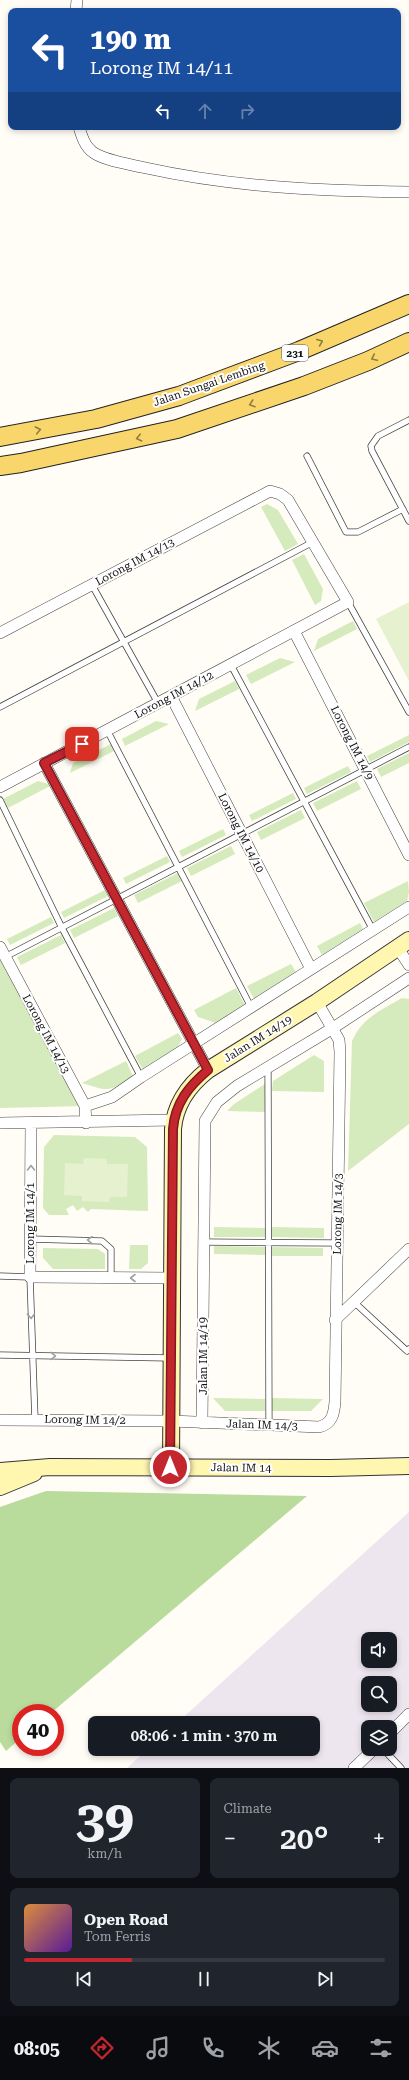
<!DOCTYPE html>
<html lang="en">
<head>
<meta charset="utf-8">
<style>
  :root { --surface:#171b24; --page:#20242c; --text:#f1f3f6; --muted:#9ea1a6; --line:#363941; --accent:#c4262e }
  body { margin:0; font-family:"Roboto Serif",serif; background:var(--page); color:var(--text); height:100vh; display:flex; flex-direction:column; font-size:15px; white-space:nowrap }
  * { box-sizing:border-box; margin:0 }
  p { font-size:13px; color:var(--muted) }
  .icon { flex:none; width:22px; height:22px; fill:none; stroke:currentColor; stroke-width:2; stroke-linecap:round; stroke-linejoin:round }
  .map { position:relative; height:1768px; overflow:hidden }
  .side { display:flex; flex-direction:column; gap:10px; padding:10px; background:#0d0f14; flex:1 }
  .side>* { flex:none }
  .hud { position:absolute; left:8px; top:8px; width:393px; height:122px; border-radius:8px; box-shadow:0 2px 6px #0003; background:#1a4fa0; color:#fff; overflow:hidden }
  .buttons { position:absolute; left:361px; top:1632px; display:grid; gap:8px }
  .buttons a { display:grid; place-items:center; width:36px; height:36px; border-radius:8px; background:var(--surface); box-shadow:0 2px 6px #0003; font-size:20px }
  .speed { position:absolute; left:12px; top:1704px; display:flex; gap:8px; font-size:20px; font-weight:700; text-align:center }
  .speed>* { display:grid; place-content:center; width:52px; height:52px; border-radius:50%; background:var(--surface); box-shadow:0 2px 6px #0003; line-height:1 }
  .speed .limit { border:6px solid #d22; background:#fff; color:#111 }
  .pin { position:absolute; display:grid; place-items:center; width:34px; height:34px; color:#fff; margin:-17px; border-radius:8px; box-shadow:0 2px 6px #0006 }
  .me { position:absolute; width:44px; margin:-22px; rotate:0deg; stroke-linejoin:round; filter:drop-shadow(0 0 3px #0008) }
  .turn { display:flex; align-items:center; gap:14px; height:84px; padding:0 16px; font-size:18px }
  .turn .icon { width:52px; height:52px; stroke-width:2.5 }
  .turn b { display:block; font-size:28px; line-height:34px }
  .lanes { display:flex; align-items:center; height:38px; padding:0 16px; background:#0003; justify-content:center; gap:20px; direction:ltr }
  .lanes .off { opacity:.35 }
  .big { font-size:30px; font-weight:600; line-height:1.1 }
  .side .tile { flex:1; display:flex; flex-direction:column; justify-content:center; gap:6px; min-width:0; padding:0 14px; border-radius:8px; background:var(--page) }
  .side .dial { align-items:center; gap:0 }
  .dial b { font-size:52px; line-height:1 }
  .song { display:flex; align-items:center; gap:12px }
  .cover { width:48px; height:48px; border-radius:6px; background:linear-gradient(135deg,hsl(30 70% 55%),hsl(270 70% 35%)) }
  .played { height:4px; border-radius:2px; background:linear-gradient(90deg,var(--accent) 30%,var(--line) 30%) }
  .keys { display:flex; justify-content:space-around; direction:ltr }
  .heat { display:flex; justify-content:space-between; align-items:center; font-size:22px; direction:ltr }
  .side .tiles { flex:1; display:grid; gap:10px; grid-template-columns:1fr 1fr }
  .tile:last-child { grid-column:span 2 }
  .trip { position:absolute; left:88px; top:1716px; width:232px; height:40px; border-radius:8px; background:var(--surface); box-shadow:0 2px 6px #0003; font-weight:600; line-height:40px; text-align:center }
  .tab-bar { display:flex; height:64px; justify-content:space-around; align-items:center; background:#090b0e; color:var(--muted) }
  .tab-bar .icon { width:28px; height:28px }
  .tab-bar .selected { color:var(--accent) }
  .tab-bar b { font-size:18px; color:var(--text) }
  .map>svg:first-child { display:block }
</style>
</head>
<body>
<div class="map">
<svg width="409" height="1768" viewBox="0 0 409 1768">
  <rect width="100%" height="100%" fill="#fffdf5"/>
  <path fill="#eee6ef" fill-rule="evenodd" d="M409 1512V1768H127L148 1749H313V1723H177ZM368 1639H390V1661H368ZM368 1683H390V1705H368ZM368 1727H390V1749H368Z"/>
  <path fill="#d5ebbd" d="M267 504 278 510 298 544 285 551 261 507Z
    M304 554 323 589 321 601 315 605 292 560Z
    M353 621 357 629 314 651 318 639Z
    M280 658 295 662 251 684 246 675Z
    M235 681 239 689 195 711 199 699Z
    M156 721 169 724 125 746 122 739Z
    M409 735V742L370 762 367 756Z
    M111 744 114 751 70 773 73 763Z
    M409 753V763L381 777 377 769Z
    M348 766 351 772 307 794 304 788Z
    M38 781 52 785 8 808 3 799Z
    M357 781 361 789 317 811 313 803Z
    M293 793 296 799 252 821 249 815Z
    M301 810 305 818 261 840 257 832Z
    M223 829 226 835 182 857 179 851Z
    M231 846 235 854 191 876 187 868Z
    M167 856 170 862 126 884 123 878Z
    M178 873 182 881 138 903 134 895Z
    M408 881 409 892 407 901 374 922 364 903Z
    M105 890 108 896 64 918 61 912Z
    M114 908 118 916 74 938 70 930Z
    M51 917 54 923 10 945 7 939Z
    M360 923 363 929 322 955 317 946Z
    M61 935 65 943 21 965 17 957Z
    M0 947 85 1106 0 1108Z
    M291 964 296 972 254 999 247 986Z
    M236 988 245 1005 216 1023 198 1017 194 1010Z
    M402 998 409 999V1124L348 1171 352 1041C362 1018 381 1010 402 998Z
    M178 1033 182 1039 178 1047 143 1070 135 1056Z
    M314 1055 324 1061V1092L272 1091 273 1081Z
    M126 1061 133 1076C109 1092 110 1092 82 1083Z
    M265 1084V1112L227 1111 234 1104Z
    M54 1135 135 1137 147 1147 148 1211 91 1209 88 1212 83 1207 77 1211 73 1205 66 1209 69 1215H49L43 1208 44 1147Z
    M214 1227 266 1228V1237H214Z
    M271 1227 324 1228V1238L271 1237Z
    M130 1245H148V1263L141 1269H129Z
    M214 1246 266 1247V1255L214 1254Z
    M271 1247 323 1248V1256H271Z
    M43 1248 98 1249 105 1254V1269H53L43 1258Z
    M213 1398 265 1399V1411H225Z
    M270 1398 323 1399 311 1411H270Z"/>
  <path fill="#b9dc9c" d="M46 1491 307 1496 51 1713H21V1738L6 1751 0 1742V1507Z"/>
  <path fill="#e6f2cf" d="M409 602V681L376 619Z
    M84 1158 107 1159V1164H128L127 1197H110L109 1202 82 1201V1196L64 1195 65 1163 83 1164Z"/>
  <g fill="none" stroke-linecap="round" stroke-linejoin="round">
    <defs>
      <path id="lane" d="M409 420 378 436 371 446 372 451 409 521
        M307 456 346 532H358L403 509
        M92 585 158 703
        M348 602 409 712
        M231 665 373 930
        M0 707 313 542
        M107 730 251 1007
        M0 800 62 928 141 1077
        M5 957 409 747
        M268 1067 269 1425
        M30 1239 102 1241 111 1249V1277
        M203 1242 338 1243
        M0 1276 30 1277 35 1420
        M354 1302 407 1351 409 1349
        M0 1355 171 1358
        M383 1749 401 1768"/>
      <path id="street" d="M76 11 77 0
        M79 127C82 137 85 147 94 153 109 162 130 164 146 168 232 187 321 191 409 192
        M294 631 409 855
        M0 633 270 491 280 494 288 500 348 602 0 787
        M171 696 311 969
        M44 763 208 1070
        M0 947 85 1106 86 1123
        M398 948 409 965
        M85 1106 112 1097 141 1077 409 907
        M0 1123 174 1120
        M31 1123 30 1277 172 1278
        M335 1320 409 1249
        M0 1420 171 1421 319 1427C332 1424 334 1414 335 1402L340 1052 339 1040 317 1002
        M202 1423 205 1121 217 1102 237 1086 333 1028 409 978
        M390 1733 409 1714
        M354 1768 374 1749"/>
      <path id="secondary" d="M171 1467 173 1129C175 1103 189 1085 208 1070L317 1002 409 940
        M0 1471 50 1467 331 1468 409 1466
        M0 1487 34 1473"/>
      <path id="primary" d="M0 437 96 419 179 396 299 351 409 304
        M0 466 21 463 177 429 304 386 368 361 409 342"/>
    </defs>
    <use href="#lane" stroke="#444" stroke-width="7"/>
    <use href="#street" stroke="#444" stroke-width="12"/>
    <use href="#secondary" stroke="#333" stroke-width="18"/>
    <use href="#primary" stroke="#222" stroke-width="20"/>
    <use href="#lane" stroke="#fff" stroke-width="5.5"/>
    <use href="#street" stroke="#fff" stroke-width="11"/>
    <use href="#secondary" stroke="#fff6b0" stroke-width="16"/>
    <use href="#primary" stroke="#f9d66b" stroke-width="18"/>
  </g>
  <defs><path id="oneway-chevron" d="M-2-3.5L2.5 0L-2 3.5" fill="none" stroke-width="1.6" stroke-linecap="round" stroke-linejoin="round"/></defs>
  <g stroke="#917d42">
    <use href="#oneway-chevron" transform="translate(320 342) rotate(-23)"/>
    <use href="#oneway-chevron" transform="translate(374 358) rotate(155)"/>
    <use href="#oneway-chevron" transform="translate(252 404) rotate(161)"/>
    <use href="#oneway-chevron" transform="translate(38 430) rotate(-11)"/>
    <use href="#oneway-chevron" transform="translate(139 438) rotate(168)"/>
  </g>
  <g stroke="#a0a0a0">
    <use href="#oneway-chevron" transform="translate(31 1168) rotate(-90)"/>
    <use href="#oneway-chevron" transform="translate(90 1240) rotate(-179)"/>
    <use href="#oneway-chevron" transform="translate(133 1278) rotate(-180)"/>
    <use href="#oneway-chevron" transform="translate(31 1316) rotate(88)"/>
    <use href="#oneway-chevron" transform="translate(53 1356) rotate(1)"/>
  </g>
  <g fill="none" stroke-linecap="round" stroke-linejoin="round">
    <defs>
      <path id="route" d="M82 744 44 763 208 1070C189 1086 175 1103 173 1129L170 1467"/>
    </defs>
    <use href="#route" stroke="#7f191e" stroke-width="10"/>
    <use href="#route" stroke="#c4262e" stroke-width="7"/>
  </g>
  <g text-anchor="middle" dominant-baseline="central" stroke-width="4" stroke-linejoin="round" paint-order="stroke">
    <rect fill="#fff" stroke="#585858" stroke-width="1" x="282" y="345" width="26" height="16" rx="3"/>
    <g font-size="10" font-weight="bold" fill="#111">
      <text x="295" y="353">231</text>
    </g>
    <g font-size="11" fill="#111" stroke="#fff">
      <text transform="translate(209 384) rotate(-19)">Jalan Sungai Lembing</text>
      <text transform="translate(135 562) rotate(-28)">Lorong IM 14/13</text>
      <text transform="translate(174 695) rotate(-28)">Lorong IM 14/12</text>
      <text transform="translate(352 743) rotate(63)">Lorong IM 14/9</text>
      <text transform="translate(241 833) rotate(63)">Lorong IM 14/10</text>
      <text transform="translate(46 1034) rotate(62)">Lorong IM 14/13</text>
      <text transform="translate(258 1039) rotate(-32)">Jalan IM 14/19</text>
      <text transform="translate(338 1214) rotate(-89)">Lorong IM 14/3</text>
      <text transform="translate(30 1223) rotate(-90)">Lorong IM 14/1</text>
      <text transform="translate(203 1356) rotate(-90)">Jalan IM 14/19</text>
      <text transform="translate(85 1420) rotate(1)">Lorong IM 14/2</text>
      <text transform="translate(262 1425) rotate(2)">Jalan IM 14/3</text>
      <text transform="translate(241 1468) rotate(1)">Jalan IM 14</text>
    </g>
  </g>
</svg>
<div class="buttons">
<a><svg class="icon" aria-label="sound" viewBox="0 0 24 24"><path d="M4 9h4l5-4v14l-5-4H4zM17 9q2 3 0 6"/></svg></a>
<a><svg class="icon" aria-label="search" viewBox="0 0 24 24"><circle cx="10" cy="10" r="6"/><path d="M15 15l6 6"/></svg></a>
<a><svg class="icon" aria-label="layers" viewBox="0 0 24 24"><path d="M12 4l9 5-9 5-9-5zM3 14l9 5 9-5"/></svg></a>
</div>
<div class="speed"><div class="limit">40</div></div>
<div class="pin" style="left:82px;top:744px;background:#d93025"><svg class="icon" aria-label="arrive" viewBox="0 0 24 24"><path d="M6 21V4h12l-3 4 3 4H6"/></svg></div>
<svg class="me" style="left:170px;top:1467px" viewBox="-20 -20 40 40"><circle r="17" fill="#c4262e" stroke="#fff" stroke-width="3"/><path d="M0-11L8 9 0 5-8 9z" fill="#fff"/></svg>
<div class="trip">08:06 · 1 min · 370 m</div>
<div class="hud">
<div class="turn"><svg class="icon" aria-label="left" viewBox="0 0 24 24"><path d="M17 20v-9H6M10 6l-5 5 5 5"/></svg><div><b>190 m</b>Lorong IM 14/11</div></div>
<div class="lanes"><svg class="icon" aria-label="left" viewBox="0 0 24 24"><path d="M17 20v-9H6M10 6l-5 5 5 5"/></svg><svg class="icon off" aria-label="ahead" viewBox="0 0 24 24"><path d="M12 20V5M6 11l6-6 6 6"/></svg><svg class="icon off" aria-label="right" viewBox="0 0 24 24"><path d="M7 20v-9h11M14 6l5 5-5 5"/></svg></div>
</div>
</div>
<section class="side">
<div class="tiles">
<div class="tile dial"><b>39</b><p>km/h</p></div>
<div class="tile"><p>Climate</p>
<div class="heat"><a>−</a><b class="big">20°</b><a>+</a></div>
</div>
<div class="tile">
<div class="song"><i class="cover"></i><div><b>Open Road</b><p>Tom Ferris</p></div></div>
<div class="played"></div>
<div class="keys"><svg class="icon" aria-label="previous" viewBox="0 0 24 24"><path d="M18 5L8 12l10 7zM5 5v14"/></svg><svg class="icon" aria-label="pause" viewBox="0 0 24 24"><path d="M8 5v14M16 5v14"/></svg><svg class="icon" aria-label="next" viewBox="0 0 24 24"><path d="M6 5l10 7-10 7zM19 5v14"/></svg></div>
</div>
</div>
</section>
<nav class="tab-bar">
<b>08:05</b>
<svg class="icon selected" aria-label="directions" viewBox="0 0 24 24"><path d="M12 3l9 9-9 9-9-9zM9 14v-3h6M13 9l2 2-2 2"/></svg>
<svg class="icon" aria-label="music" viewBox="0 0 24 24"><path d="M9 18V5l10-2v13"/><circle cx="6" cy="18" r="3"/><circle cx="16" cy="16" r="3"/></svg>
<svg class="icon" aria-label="phone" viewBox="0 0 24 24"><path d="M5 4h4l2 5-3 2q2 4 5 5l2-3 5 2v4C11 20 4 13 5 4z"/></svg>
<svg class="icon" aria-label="climate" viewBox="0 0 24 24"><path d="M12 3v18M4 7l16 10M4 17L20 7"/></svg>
<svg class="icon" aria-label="car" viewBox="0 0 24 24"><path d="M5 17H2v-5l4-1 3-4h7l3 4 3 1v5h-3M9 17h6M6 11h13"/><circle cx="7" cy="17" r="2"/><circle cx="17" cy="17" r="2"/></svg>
<svg class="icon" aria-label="filters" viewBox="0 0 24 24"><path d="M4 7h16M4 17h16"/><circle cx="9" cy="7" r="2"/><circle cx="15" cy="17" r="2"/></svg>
</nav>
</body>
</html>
